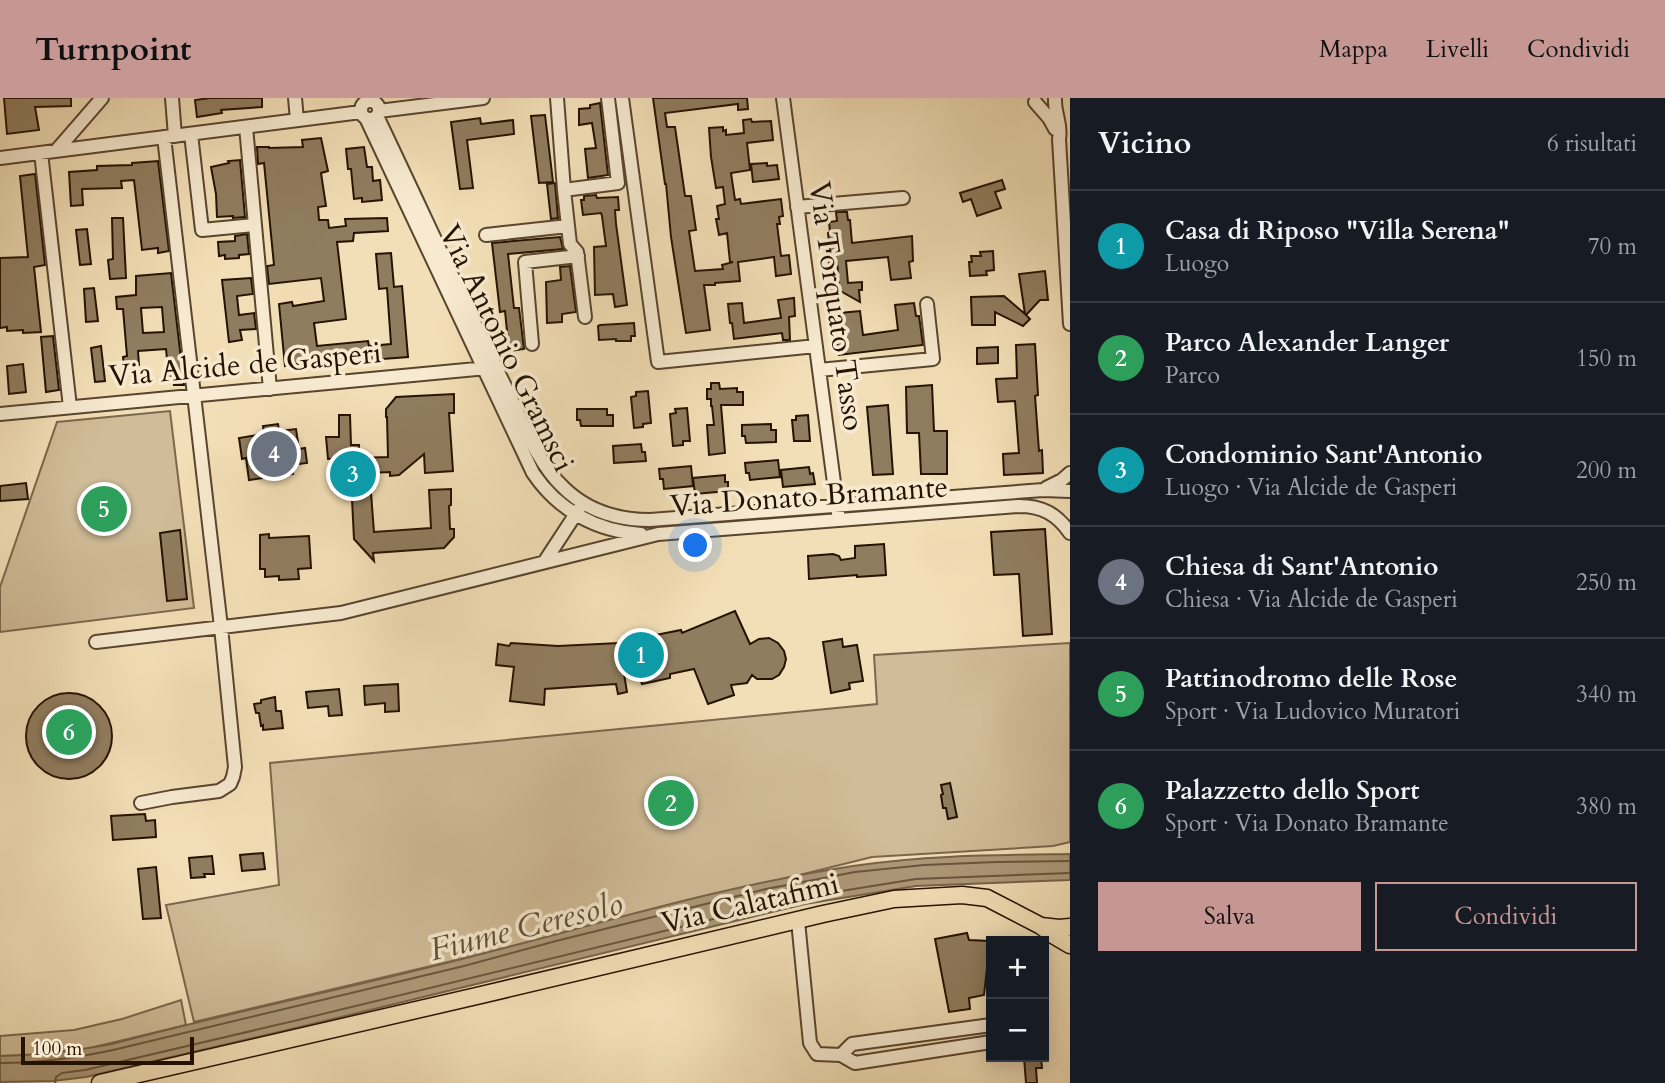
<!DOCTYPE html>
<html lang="it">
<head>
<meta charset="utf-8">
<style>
  body { margin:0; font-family:Cardo,serif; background:#20242c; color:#f1f3f6 }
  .controls { position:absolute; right:21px; bottom:21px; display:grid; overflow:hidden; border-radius:0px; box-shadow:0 4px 18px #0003 }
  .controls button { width:63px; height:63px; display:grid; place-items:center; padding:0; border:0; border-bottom:2px solid #363941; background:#171b24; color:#f1f3f6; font:35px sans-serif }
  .scale { position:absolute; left:21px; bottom:18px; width:173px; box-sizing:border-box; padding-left:7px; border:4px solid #251200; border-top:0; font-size:19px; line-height:24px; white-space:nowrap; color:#251200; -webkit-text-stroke:5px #f7ead0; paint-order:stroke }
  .you { position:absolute; left:696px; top:448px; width:24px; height:24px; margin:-18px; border:5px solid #fff; border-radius:50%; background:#1a73e8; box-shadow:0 0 0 10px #1a73e833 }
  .badge { display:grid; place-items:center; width:46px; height:46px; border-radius:50%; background:#c59692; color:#fff; font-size:23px; font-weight:700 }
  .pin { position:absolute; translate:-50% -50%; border:4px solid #fff; box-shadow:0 2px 7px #0006 }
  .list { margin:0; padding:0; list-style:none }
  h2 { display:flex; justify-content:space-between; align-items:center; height:91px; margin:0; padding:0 28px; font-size:30px }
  h2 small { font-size:23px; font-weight:400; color:#9ea1a6 }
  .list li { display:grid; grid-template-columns:46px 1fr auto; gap:21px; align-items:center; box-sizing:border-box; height:112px; padding:0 28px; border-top:2px solid #363941 }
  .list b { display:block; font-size:26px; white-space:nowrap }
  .list p { margin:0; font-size:23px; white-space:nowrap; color:#9ea1a6 }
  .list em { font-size:23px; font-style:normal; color:#9ea1a6 }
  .actions { display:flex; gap:14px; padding:21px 28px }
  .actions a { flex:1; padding:16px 0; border:2px solid #c59692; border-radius:0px; text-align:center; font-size:24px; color:#c59692 }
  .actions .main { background:#c59692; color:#111 }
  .map { position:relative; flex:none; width:1070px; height:985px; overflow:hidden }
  header { display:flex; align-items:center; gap:42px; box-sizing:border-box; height:98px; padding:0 35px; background:#c59692; color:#111 }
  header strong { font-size:33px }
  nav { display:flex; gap:38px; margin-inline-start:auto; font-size:24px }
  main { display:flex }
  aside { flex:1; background:#171b24 }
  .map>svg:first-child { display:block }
</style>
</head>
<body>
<header>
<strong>Turnpoint</strong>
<nav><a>Mappa</a><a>Livelli</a><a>Condividi</a></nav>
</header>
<main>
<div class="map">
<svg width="1070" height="985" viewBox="0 0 1070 985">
  <rect width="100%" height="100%" fill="#f3dfb7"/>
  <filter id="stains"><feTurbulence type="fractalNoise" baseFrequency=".00286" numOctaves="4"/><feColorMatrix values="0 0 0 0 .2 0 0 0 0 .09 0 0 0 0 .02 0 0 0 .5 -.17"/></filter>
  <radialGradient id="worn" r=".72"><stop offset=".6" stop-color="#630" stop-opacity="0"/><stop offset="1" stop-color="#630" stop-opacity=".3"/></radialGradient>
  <!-- green -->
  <path fill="#d0bc98" stroke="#7a674c" stroke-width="2" d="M170,313L194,510L0,534V489L57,324Z
    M1070,545V744L1053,748L872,759L465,860L194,924L166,807L279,787L270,665L877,606L874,557Z
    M181,902L186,927L82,952L34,957L0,958V938L74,932L122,921Z"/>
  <!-- water -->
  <path fill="#ad9979" stroke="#776349" stroke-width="2" d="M1070,756V782L916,788L805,806L300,929L86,979L53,983L0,984V958C38,957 75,953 112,946C228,915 345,891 462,861C592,828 721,788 853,768C925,757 998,757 1070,756Z"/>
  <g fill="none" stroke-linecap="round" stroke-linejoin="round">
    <!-- shore -->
    <path stroke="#69563c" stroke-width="2" d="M0,965C38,965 76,960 113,952L464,868L556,843L766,791L855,774L924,767L996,764L1070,763
      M55,985L56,979L62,975L85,972L298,922L804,799L916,781L1070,775"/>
  </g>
  <!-- building -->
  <path fill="#907d5f" stroke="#251200" stroke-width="2" fill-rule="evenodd" d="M4,0H71V8L35,9L39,32L7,36Z
    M210,0H262V9L221,12L222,15L197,19L195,2Z
    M653,0H747L748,11L738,12V6L665,15L667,29H675L685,98H691L696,132L689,133L695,173L723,171L722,167L733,164H730L727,135L719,137L716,121H719L717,108L725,106L723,89L716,90L711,59L709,30L723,29V33L726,32V37L744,35L743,22L751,21L752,24L771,23L773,42L747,45L750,72L731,75L735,102L740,101L741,106L781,101L783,118L779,119L780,126H777L781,158L789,157L791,176L776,178L774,159L738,164L740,183L715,185V187H704L710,232L686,235L671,139L666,86H665Z
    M600,5L608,77L588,80L585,51L596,50L592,25L579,27V11L590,10V7Z
    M545,17L553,84L539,85L531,18Z
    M480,20L481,26L513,22L514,36L467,42L473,90L460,91L451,24Z
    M321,40L328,73L321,75L326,108L318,109L319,122H328L329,130L346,128L345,121L387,120L388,133L354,135L353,143L337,144L346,221L314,225L317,248L368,243L369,248L391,246L387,190L379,191L376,156L391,155L394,189L402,188L408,259L370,262V258L321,262V264L298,265V266L285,268L279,206L292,204L293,208L324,203L321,180L269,186L267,168L274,167L264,65L258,66L257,49H269V50L303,49L302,42Z
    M364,49L367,69H372L373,83L380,82L382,102L362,104V100L354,101L351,71H348L346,51Z
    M240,62L245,119L233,120V118L217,119L216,96L211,69L229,65L228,63Z
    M158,63L169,153L158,155V150L142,152L134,82L121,83L122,90L82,91L83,107L71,108L69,74L97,72V68L132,67V65Z
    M767,65V68L777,67L779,81L753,84L751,66Z
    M35,76L45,167L34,169L41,234L23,235V232L7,233V229L0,230V160L28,159L20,78Z
    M1002,82L1005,91L995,94L1001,110L977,118L971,101L963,104L960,95Z
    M555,85L558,120L551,121L547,86Z
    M596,97L597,100L618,99L619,112H615L616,126L627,207L615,209L613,196L595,197L594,149L606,148L602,118L601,115L583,117L581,102H584V98Z
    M836,114H847L848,122H850L852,145L912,138L913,163L909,164L911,180L891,182L888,159L846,163L848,185L862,184V192H859L860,204L842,194L825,195L824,186L839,185L837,164L829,165L827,153H830L828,135L830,134L829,124L837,123Z
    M112,120H123L126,180L110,181L108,162L113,161Z
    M87,131L91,166L80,167L76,132Z
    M247,136L249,156L239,157V160L225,161V157L219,158L218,144L235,143V138Z
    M560,139L563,151L508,156L514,210H519L524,251L509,253L505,213L500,214L492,145Z
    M993,153L994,172L986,173L987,177L970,178L969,164H972L971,158H981L980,154Z
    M570,168L576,214L562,216V224L547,225L546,184L561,182L560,169Z
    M1045,173L1048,202H1040L1026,217L1030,221L1023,228L995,214V227H972L971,199L1004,198L1025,216L1019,176Z
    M171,175L184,287H174L173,281H169L166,251L138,253L139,267L124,269L123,259L127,258L123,211H117L116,199L136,197V178ZM162,209L164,234L143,235L141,210Z
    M251,180L253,196L237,198L239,217L254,215L256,231L240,232L242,242L229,244L222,182Z
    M94,190L98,223L86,224L84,191Z
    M794,200L795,218L789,219L790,242H783L782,235L734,241L732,225H730L728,206L742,205L744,225L781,220L778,202Z
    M914,205L916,218H919L923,247L839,257L837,244H841L839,226H842L840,215L860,213L863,237L898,232L895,207Z
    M634,225L635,238H631V243H616V241L599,242L598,228L600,227Z
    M53,238L59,292L46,294L41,239Z
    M1035,246L1038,297L1035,298L1039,353L1042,352L1043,375L1004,377L1003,356L1019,355L1015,303L998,304L996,281L1017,280L1016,247Z
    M101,248L105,283L95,284L91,250Z
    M998,249V265L977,266V250Z
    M23,266L26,294L9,296L7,268Z
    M711,285H719L720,291L737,290V294H743V307H721L725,355L709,357L707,327H714L712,308H711V301H707V291H711Z
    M932,287L934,333H947V376H921L919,335H907L906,289Z
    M648,293L651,325L643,326V329L634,330L631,299L636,298V294Z
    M454,296V315H449L453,373L425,375L424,356L399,377L390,378V374L370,375V379H367L368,395H371L374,434L431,430L429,392L451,391V407L449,408L450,431H454V439L444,450L373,455L374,463L354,441L351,381H341L340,360L328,361L326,339H339V317H350L351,347H359V360L388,359L387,319H386V311L396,299Z
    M888,307L893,376L873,377L867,309Z
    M687,310L690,343H683V347L673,348L670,316L676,315L675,311Z
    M577,311H607V317H613V328H581L580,322H577Z
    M808,317L810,343H794L792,322H796V318Z
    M278,326L279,333L296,331L299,351L305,350L307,365L291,367L293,376L249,382L246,360L242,361L239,340L264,336L263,328Z
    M771,326V332H776V344L746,345L745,338H742V327Z
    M641,346L642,354H645L646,363L614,365L613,348Z
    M778,362L780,379L750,382L749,375H746L745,365Z
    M691,368L693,388L664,391L663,381H660L659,371Z
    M809,369L810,376L813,375L815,386L783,389L781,372Z
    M725,377V384H728V393L695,396L693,380Z
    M26,385L28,401L0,403V388Z
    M1045,431L1052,536L1023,538L1019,476L994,477L991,434Z
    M180,432L187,501L167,503L160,435Z
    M269,436V440L309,438L311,470L298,471L299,481L279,482V478L265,479V471H260V437Z
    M884,446L886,477L857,479V477L809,481L808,458L833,456L839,458L841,462L855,460V448Z
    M735,513L750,546L759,541L769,540L778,545L784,553L786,561L784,569L779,577L772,581H757L752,577L747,585L731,587L734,597L708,606L694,571L670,576V580L642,586L626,543L681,532L682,535Z
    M842,541L843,549L857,547L863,583L849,585L850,591L831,595L823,544Z
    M511,545L558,548L619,545L627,594L618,596L616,586L545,591L544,607L510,603L514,569L496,567L498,546L509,548Z
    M398,586L399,613L385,614V605L365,607L364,588Z
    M339,591L342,617L329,618L328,608L308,610L306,594Z
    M26 638a43 43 0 1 1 86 0a43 43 0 1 1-86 0Z
    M275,599L276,613H281L283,630L263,632V627L261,628L259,615H256L254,606L261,605V602Z
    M950,685L957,719L948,721L946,710H943L941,697L943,696L941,687Z
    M145,716L146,723L155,722L156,739L113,742L111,718Z
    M263,755L265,771L242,773L240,757Z
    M212,758L214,776H204L205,779L191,780L189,760Z
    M156,769L161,820L143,821L138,771Z
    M967,835L969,842L990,843L984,897L969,900L970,911L949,914L935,841Z
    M1024,959H1041L1042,970H1036L1037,985H1026Z"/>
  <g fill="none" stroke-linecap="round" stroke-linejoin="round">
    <defs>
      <path id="minor" d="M172,0L175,38
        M295,0L297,22
        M557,0L564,92
        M622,0L658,264L816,248
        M783,0L838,415
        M1055,0C1054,15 1062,26 1059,41L1070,226
        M361 12a9 9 0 1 1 18 0a9 9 0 1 1-18 0Z
        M1035,4L1049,20L1055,31
        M379,13L483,0
        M377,18C420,108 461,199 505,288C521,320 537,365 563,389C587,413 617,422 650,422L1043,392L1070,393
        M366,20L533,375C558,412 596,433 641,436
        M246,29L270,291
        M191,36L202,132L254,127
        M56,53L102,0
        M41,55L70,309
        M0,60L361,14
        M797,109L903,100
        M486,137L568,128
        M585,219L577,154L570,146L564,92L618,85L608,0
        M532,246L525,164L578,158
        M819,272L933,261L927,206
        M0,316L487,270
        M1046,390L1062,382L1070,375
        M545,463L579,411
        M96,544L341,515L658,436L1019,408C1042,408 1057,416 1070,435
        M141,705L172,699L219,693L230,686L233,679L235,669L221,529L164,39
        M798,823L810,945L817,956L841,957L855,965L991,944
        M841,957L852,946L991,927"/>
      <path id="major" d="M1041,828L1059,830L1070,829
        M100,985L481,897L823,816L894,801L962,797L987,800L1041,828L1053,837L1070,847"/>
    </defs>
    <!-- minor casing -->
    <use href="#minor" stroke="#58452e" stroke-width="16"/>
    <!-- major casing -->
    <use href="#major" stroke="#251200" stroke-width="19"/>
    <!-- minor -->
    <use href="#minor" stroke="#f7ead0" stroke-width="12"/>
    <!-- major -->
    <use href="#major" stroke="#f3dfb7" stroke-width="16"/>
  </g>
  <g text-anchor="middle" stroke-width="7" stroke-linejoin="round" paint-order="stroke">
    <!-- street labels -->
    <g font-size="30" fill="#251200" stroke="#f7ead0">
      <text transform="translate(837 208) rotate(82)" y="10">Via Torquato Tasso</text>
      <text transform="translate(507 250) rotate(64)" y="10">Via Antonio Gramsci</text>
      <text transform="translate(245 266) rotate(-5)" y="10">Via Alcide de Gasperi</text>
      <text transform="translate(809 398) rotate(-4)" y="10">Via Donato Bramante</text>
      <text transform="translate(750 805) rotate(-13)" y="10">Via Calatafimi</text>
    </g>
    <!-- water labels -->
    <g font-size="32" font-style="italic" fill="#624f36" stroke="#f7ead0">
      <text transform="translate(526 828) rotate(-14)" y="11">Fiume Ceresolo</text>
    </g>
  </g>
  <rect width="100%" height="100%" filter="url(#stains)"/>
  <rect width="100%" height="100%" fill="url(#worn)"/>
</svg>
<div class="controls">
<button>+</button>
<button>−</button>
</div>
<div class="scale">100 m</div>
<div class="you"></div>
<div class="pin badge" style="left:641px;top:557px;background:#0f9aa8">1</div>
<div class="pin badge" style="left:671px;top:705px;background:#2e9e5b">2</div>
<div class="pin badge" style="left:353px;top:376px;background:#0f9aa8">3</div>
<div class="pin badge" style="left:274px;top:356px;background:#6b7280">4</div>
<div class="pin badge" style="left:104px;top:411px;background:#2e9e5b">5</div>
<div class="pin badge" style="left:69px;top:634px;background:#2e9e5b">6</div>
</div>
<aside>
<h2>Vicino<small>6 risultati</small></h2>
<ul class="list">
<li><span class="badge" style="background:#0f9aa8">1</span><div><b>Casa di Riposo &quot;Villa Serena&quot;</b><p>Luogo</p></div><em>70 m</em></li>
<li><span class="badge" style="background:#2e9e5b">2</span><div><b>Parco Alexander Langer</b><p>Parco</p></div><em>150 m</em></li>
<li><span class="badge" style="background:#0f9aa8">3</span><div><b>Condominio Sant'Antonio</b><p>Luogo · Via Alcide de Gasperi</p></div><em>200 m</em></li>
<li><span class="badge" style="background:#6b7280">4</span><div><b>Chiesa di Sant'Antonio</b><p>Chiesa · Via Alcide de Gasperi</p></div><em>250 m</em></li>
<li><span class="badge" style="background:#2e9e5b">5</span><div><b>Pattinodromo delle Rose</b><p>Sport · Via Ludovico Muratori</p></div><em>340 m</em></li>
<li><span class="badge" style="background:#2e9e5b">6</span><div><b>Palazzetto dello Sport</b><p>Sport · Via Donato Bramante</p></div><em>380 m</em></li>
</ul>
<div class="actions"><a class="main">Salva</a><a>Condividi</a></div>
</aside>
</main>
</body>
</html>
